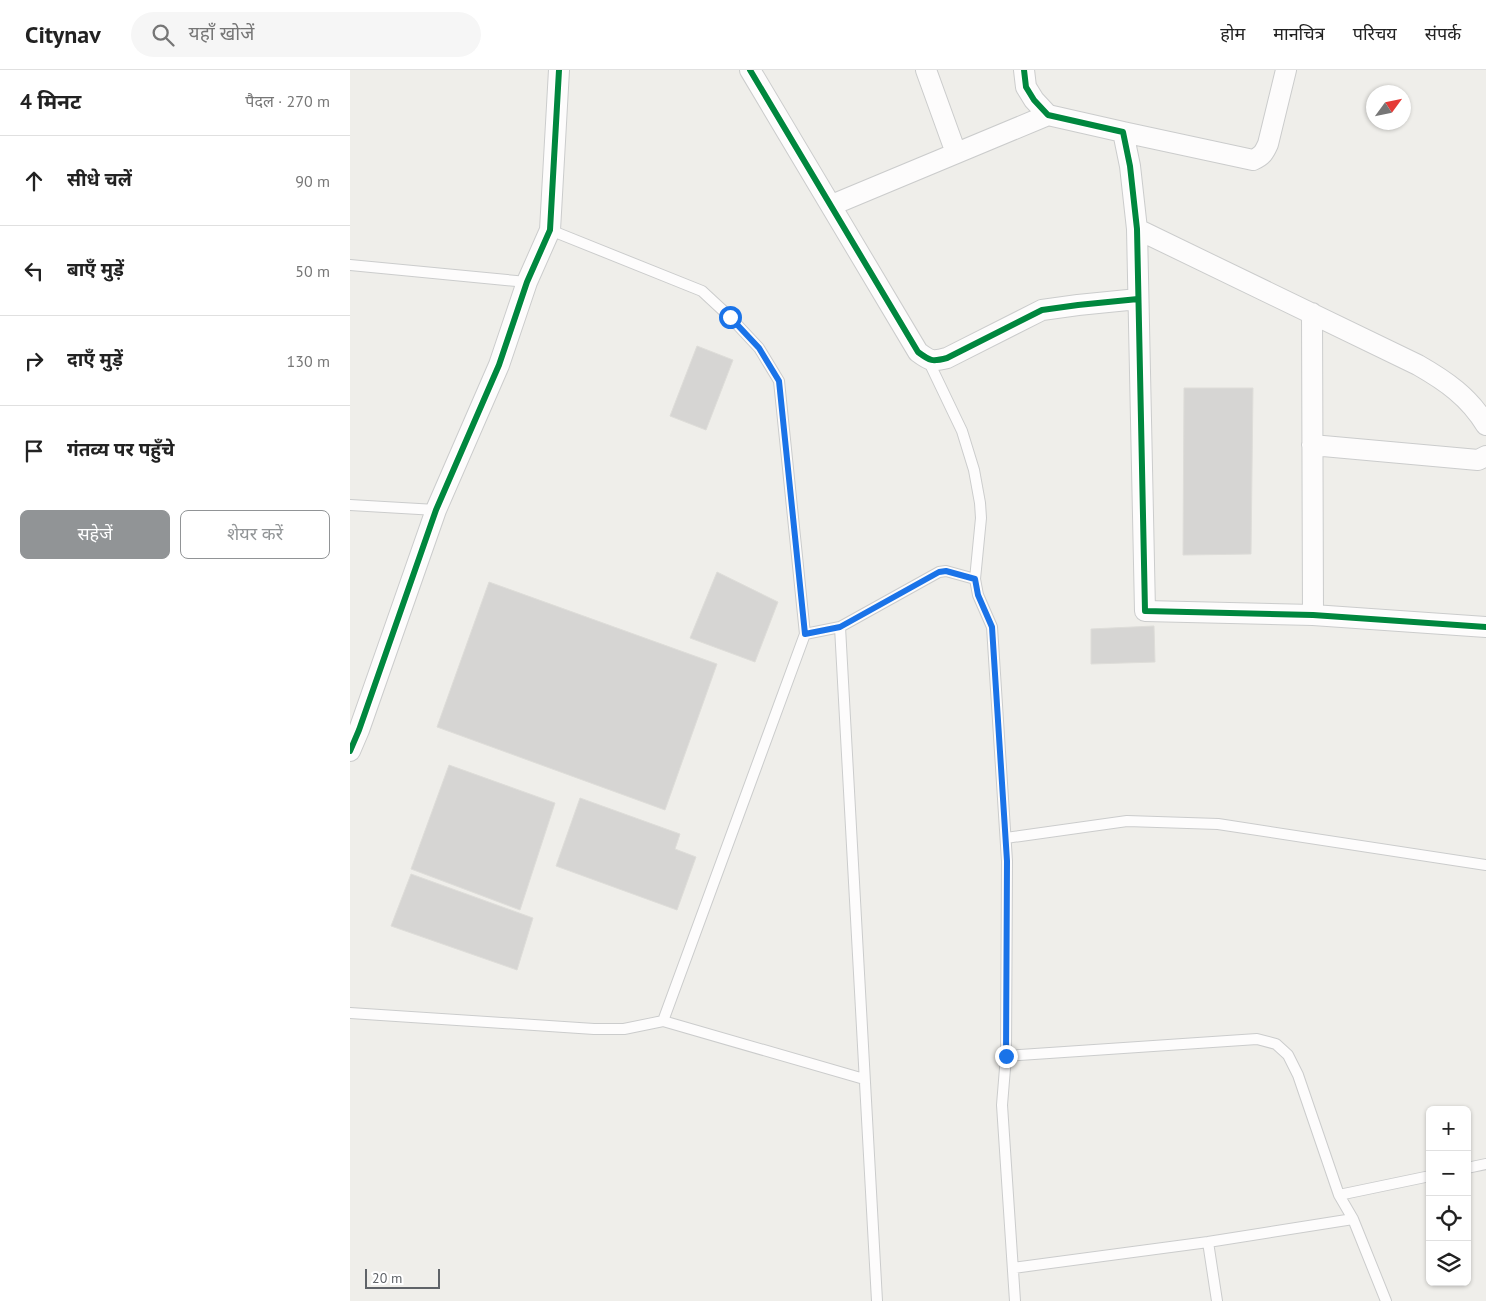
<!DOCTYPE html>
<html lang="hi">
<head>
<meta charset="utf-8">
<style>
  body { margin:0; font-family:"PT Sans","Noto Sans Devanagari",sans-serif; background:#f6f6f6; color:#222 }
  .controls { position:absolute; right:15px; bottom:15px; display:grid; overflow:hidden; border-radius:8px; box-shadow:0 1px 4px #0004 }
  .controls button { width:45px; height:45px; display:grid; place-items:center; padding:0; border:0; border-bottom:1px solid #e0e0e0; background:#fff; color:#222; font:25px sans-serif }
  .compass { position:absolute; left:1016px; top:15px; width:45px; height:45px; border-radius:50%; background:#fff; box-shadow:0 1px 4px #0004; rotate:57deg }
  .scale { position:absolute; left:15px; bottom:12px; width:75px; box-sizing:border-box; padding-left:5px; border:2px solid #5f6368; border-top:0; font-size:14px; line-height:18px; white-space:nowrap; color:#5f6368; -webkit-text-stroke:4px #fff; paint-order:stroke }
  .stop { position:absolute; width:15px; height:15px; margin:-11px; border:4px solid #1a73e8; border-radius:50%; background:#fff }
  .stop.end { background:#1a73e8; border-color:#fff; box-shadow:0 1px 5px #0008 }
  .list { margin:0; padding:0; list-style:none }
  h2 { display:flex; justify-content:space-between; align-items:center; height:65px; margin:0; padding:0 20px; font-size:21px }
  h2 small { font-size:16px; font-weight:400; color:#767676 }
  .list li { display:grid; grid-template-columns:32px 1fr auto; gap:15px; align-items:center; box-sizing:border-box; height:90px; padding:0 20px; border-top:1px solid #e0e0e0 }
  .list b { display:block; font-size:19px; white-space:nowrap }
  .list em { font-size:16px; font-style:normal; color:#767676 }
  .actions { display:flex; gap:10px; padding:15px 20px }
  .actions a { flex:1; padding:11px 0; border:1px solid #919496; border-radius:8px; text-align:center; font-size:18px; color:#919496 }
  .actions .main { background:#919496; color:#fff }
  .icon { flex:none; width:28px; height:28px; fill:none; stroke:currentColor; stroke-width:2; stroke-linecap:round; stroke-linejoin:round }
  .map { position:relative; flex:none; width:1136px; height:1231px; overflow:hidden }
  header { display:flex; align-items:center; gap:30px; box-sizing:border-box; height:70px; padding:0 25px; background:#fff; border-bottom:1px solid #e0e0e0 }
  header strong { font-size:24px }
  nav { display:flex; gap:28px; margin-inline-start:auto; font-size:18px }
  .search { width:350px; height:45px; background:#f6f6f6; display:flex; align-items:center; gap:12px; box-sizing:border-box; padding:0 18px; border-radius:28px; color:#767676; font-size:19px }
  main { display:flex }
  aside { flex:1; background:#fff }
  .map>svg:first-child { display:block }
</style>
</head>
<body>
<header>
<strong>Citynav</strong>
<div class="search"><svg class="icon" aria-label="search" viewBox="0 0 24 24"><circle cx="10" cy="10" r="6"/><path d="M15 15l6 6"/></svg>यहाँ खोजें</div>
<nav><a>होम</a><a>मानचित्र</a><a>परिचय</a><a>संपर्क</a></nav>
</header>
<main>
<aside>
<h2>4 मिनट<small>पैदल · 270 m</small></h2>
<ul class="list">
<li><svg class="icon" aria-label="ahead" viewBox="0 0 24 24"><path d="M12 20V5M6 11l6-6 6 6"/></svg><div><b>सीधे चलें</b></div><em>90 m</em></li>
<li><svg class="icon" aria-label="left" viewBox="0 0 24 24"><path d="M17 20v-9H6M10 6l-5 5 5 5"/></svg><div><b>बाएँ मुड़ें</b></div><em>50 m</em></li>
<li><svg class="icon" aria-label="right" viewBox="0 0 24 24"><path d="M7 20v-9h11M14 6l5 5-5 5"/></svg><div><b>दाएँ मुड़ें</b></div><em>130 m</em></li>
<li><svg class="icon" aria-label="arrive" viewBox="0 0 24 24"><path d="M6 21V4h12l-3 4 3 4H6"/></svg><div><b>गंतव्य पर पहुँचे</b></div></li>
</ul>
<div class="actions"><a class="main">सहेजें</a><a>शेयर करें</a></div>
</aside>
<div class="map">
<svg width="1136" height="1231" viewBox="0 0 1136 1231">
  <rect width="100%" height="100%" fill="#efeeea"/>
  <!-- building -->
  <path fill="#d6d5d3" stroke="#deddd9" d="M347,276L383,290L356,360L320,346Z
    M834,318H903L901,484L833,485Z
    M367,502L428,532L405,592L340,568Z
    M139,512L367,594L315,740L87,657Z
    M804,556L805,592L741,594V559Z
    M99,695L205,733L170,840L61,799Z
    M230,728L330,764L325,779L346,787L327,840L206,796Z
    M61,804L183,848L167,900L41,856Z"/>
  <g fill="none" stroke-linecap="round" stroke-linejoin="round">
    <defs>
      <path id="service" d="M200,160L352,221L380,247L409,278L429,311L455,564L490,557L589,502L596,501L625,509L628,525L642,557L657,791L656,986L652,1035L665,1231
        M0,195L177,212
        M578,290L612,361L624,400L630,433L631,448L625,509
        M0,435L86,440
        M490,557L527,1231
        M656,768L777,751L868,754L1136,795
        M0,943L244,959H274L313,951L514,1009
        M313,951L455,564
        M656,986L907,969L926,974L938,985L948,1005L989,1125L1003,1149L1036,1231
        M1117,1098L1136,1094
        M989,1125L1080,1106
        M858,1172L867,1231
        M663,1198L858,1172L1003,1149"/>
      <path id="minor" d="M400,0L568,282C580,291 582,292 597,288L692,240L728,235L788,229
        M576,0L606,83
        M674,0L676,17L684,30L698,45L773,62L780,96L787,159L795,541L963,545L1136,557
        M773,62L903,90C912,86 914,83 918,74L936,0
        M482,135L698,45
        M787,159L1068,295C1096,311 1119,327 1136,355
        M962,243L963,545
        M962,375L1128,390L1136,386
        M0,681L9,660L86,440L149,295L177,212L200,160L209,0"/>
    </defs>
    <!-- service casing -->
    <use href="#service" stroke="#cbcccc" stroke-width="12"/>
    <!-- minor casing -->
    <use href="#minor" stroke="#cbcccc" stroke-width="22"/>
    <!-- service -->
    <use href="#service" stroke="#fdfcfc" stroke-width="10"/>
    <!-- minor -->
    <use href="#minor" stroke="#fdfcfc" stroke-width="20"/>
    <defs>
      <path id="cycleway" d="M400,0L568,282C580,291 582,292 597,288L692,240L728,235L788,229
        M674,0L676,17L684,30L698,45L773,62L780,96L787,159L795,541L963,545L1136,557
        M0,681L9,660L86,440L149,295L177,212L200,160L209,0"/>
    </defs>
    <!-- cycleway casing -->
    <use href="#cycleway" stroke="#fff" stroke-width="9"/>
    <!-- cycleway -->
    <use href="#cycleway" stroke="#00873e" stroke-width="6"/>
  </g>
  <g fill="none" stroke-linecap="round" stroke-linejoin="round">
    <!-- route -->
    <path stroke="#1a73e8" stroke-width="6" d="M380,247L409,278L429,311L455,564L490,557L589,502L596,501L625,509L628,525L642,557L657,791L656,986"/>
  </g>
</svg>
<div class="controls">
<button>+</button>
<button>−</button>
<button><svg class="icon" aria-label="locate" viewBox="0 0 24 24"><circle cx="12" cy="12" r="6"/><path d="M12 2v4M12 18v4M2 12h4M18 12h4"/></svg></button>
<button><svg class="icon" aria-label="layers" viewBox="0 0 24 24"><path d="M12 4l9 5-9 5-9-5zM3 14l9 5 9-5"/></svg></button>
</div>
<svg class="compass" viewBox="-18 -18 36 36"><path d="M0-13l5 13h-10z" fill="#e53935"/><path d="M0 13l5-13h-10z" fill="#767676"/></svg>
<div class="scale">20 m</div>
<div class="stop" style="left:380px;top:247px"></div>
<div class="stop end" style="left:656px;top:986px"></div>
</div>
</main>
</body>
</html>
